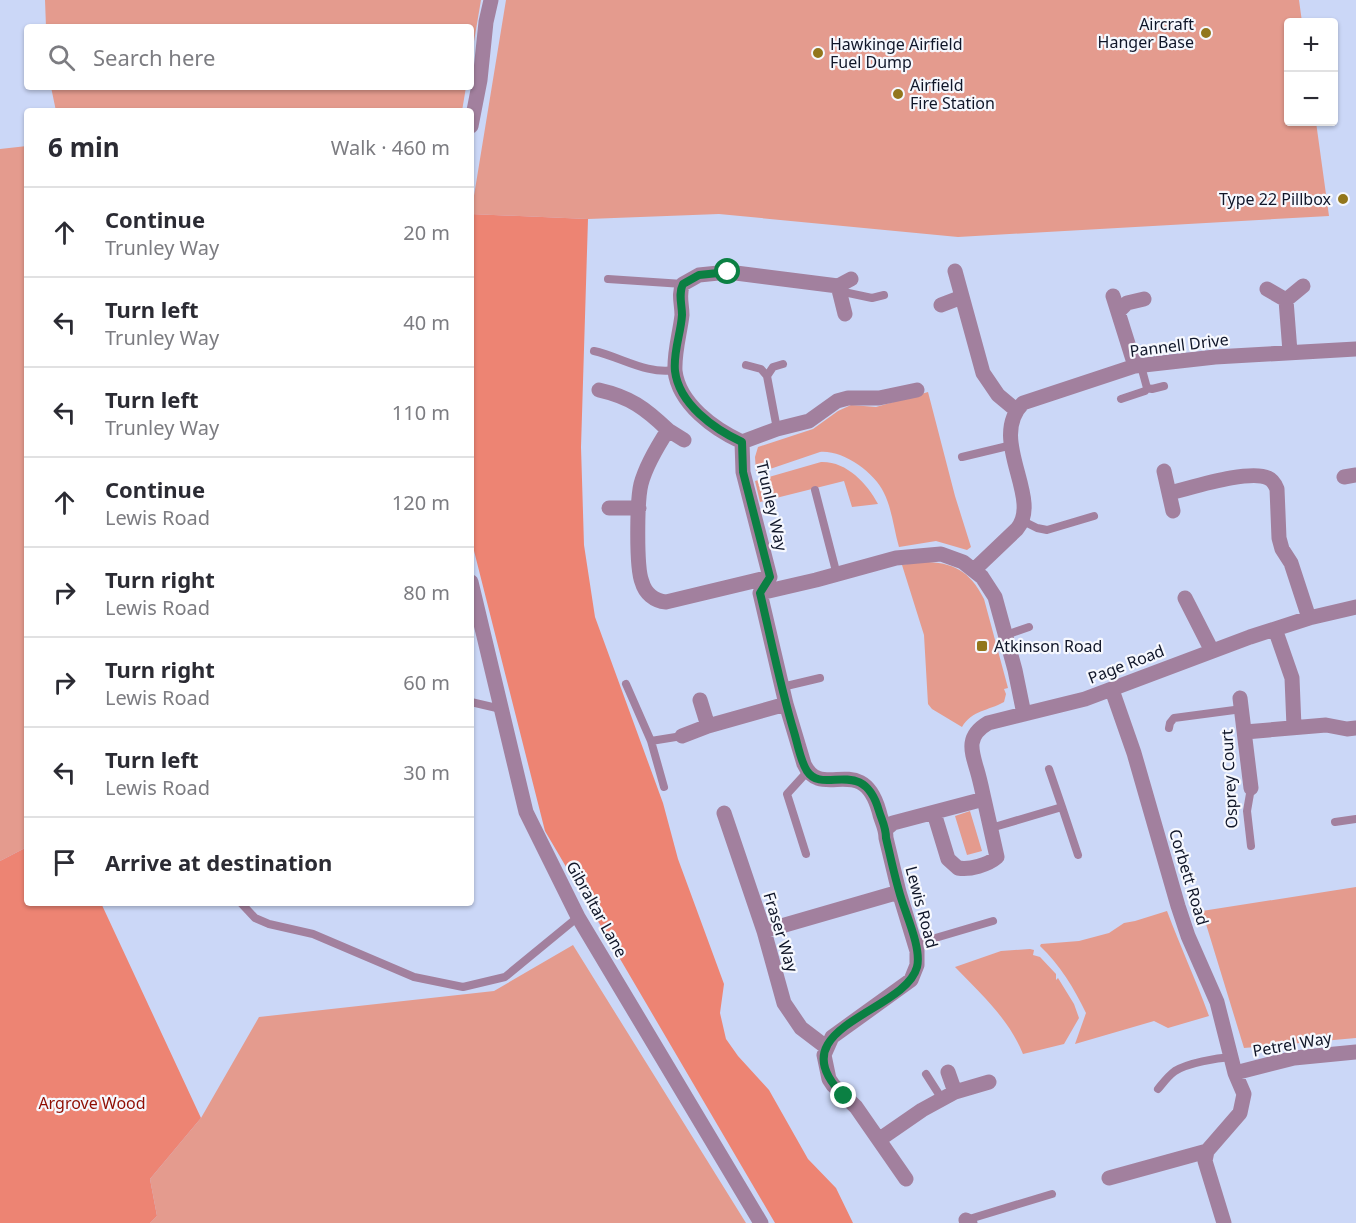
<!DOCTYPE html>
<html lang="en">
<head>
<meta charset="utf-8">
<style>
  body { margin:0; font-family:"Noto Sans",sans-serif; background:#f2f2f3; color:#2b2b33 }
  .controls { position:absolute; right:18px; top:18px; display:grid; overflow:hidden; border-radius:6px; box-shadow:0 2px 4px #0004 }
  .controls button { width:54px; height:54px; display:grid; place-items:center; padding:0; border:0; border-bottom:2px solid #e1e1e2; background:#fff; color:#2b2b33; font:30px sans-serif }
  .stop { position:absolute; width:18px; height:18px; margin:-14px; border:4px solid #0b8043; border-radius:50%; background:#fff }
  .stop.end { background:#0b8043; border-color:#fff; box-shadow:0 2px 6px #0008 }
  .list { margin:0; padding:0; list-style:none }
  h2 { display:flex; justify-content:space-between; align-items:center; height:78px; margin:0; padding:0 24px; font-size:26px }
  h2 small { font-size:20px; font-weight:400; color:#7c7c81 }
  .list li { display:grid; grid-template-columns:39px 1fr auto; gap:18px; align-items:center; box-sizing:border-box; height:90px; padding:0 24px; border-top:2px solid #e1e1e2 }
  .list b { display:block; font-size:22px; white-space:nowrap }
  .list p { margin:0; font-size:20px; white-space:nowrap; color:#7c7c81 }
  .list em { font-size:20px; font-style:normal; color:#7c7c81 }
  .icon { flex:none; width:33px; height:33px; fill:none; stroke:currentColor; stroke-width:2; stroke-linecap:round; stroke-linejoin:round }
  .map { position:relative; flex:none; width:1356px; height:1223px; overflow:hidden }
  .search { position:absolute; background:#fff; box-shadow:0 2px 4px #0004; left:24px; top:24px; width:450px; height:66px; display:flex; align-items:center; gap:15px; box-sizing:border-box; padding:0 21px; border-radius:6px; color:#7c7c81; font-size:22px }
  .panel { position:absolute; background:#fff; box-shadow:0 2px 4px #0004; left:24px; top:108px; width:450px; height:798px; border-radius:6px }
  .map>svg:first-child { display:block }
</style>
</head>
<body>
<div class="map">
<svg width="1356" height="1223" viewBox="0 0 1356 1223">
  <rect width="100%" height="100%" fill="#cbd7f7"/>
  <!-- green -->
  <path fill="#e49b8e" d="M45,0H481L471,59V27H46Z
    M506,0H1299L1302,22H1288V122H1316L1329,216L958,237L719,214L588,219L471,214Z
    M51,87H466L462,111H56Z
    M27,146V847L0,861V149Z
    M928,392L955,496L971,547L967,550L936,541L899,547C894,530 892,509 884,493C874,472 843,450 820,452L770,469L756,472L755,457L758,447L813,429L838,411L851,405L876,407Z
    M821,462C846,461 867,483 878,504L852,507L844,481L760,502L755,481Z
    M918,562C951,561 969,569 984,599L1008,688L1004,689L1006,694L1004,702C988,711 972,710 962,727L932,709L928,704L924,635L902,565Z
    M970,811L982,851L967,855L955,816Z
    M1356,887V1038L1244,1048L1202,911Z
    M1167,911C1180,946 1196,980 1209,1016L1168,1028L1154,1021L1075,1044L1086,1013C1074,988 1060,965 1040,946L1041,944L1079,941L1109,933L1124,923L1135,921Z
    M573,945L746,1223H150L157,1216L150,1179L201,1118L259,1017L494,991Z
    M1030,949L1034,950L1033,955L1040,957L1056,974V980L1058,978L1074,1004L1079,1018L1064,1044L1023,1054C1009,1019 981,994 955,967L1001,951Z"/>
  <!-- forest -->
  <path fill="#ed8473" d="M471,214L588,219L581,447L584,545L595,617L663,803L678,859L724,984L720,1013L726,1039L738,1056L769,1090L808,1159L836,1188L853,1223H775L545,831L471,539Z
    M27,847V903H101L201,1118L150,1179L157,1216L150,1223H0V861Z"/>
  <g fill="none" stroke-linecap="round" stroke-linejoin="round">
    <!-- lane -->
    <path stroke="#a2809e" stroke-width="8" d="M608,279L683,284
      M839,291L872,298L884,295
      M594,351C621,357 647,375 675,370
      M746,365L761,369L767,376
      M1141,366L1147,388L1152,389L1164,386
      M1121,399L1145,391L1147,388
      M777,429L767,376L773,367L783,364
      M962,457L1012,445
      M815,490L837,575
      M1023,521L1037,528L1047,530L1094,516
      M1006,635L1029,627
      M626,684L651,741L664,787
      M782,687L820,678
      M471,702L501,709
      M1169,728L1170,723L1174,718L1242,709
      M651,741L682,736
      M1251,788L1247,811L1251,846
      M1062,807L1078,855
      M1335,822L1356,819
      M991,828L1062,807L1049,769
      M806,854L787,794L808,771
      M241,903L255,918L269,924L313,934L414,977L463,987L505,977L578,917
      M915,944L993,921
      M926,1074L942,1099
      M1158,1089C1163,1083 1168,1076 1175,1071C1188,1063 1216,1058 1232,1057
      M966,1220L1052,1194"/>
    <!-- street -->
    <path stroke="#a2809e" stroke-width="15" d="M471,126L480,80L486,22L491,0
      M955,271L983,373L998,395L1016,410
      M851,279L838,286L728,272L699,275L683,284C678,294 682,304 682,315C680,333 674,352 675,371C679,404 714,429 742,442L777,429L809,421L837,401L848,398H879L917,390
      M838,286L845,314
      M1267,289L1286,300L1303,286
      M1113,296L1135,366
      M1286,300L1290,352
      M941,305L962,297
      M1119,311L1127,303L1144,299
      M599,390C630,397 645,408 668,430C657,447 646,465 641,484C637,500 636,568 642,582C645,593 654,601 666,602L770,577L760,593L816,580L896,558L941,554L963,562L982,577L995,597L1015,670L1024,714
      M668,430L684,440
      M742,442L743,472L770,577
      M1164,471L1173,511
      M1344,477L1356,475
      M1169,493C1191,488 1249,469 1268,478C1273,480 1275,484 1277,489L1279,538L1282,549L1291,563L1309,618
      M609,508H639
      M974,570L1017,529C1043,498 987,439 1023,403L1135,366L1215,357L1356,349
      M471,582L526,812L578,917L761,1223
      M760,593L786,704L804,764C821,802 862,751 879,811C881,821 886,827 886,838L899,892L917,951V965L911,980L832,1037L824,1055L829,1079L833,1085L856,1107L906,1179
      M1185,598L1212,651
      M1275,629L1292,678L1294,727
      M1112,690L1134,753L1178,906L1188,936L1217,1002L1235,1073L1244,1094L1240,1113L1207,1151L1205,1161L1224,1223
      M1240,698L1251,788
      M700,700L708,726
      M1245,732L1326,725L1347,729L1356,728
      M682,736L708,726L786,704
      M724,813L764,931L784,1003L801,1028L826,1047
      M934,813L948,859L958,868C970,870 988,865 997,857L984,799
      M886,829L893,823L984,799C982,790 980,780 977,770C971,750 966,736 988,723L1085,699L1250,637L1309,618L1356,607
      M764,931L899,892
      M948,1072L955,1092
      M1235,1073L1294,1058L1356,1052
      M880,1139L922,1110L955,1092L989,1082
      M1109,1178L1207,1151
      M966,1220L970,1223"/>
  </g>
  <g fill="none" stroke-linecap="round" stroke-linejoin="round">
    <!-- route -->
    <path stroke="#0b8043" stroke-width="8" d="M728,272L699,275L683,284C678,294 682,304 682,315C681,333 673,352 675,371C679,404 714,429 742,442L743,472L770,577L760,593C771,639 780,686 794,732C798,745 800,760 807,771C823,796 863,755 879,811C882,821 886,827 886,838C890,855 894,874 899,891C904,911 922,947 917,967C905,1013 774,1027 844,1096"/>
  </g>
  <!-- markers -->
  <g fill="#92761c" stroke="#f6f8fe" stroke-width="2">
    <circle cx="1206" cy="33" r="6"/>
    <circle cx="818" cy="53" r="6"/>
    <circle cx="898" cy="94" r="6"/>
    <circle cx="1343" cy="199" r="6"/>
    <rect x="976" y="640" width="12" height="12" rx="3"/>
  </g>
  <g text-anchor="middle" stroke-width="4.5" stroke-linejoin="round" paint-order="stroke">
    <!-- poi labels -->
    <g font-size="16" fill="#101629" stroke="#f6f8fe" text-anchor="start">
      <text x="1194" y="30" text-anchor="end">Aircraft<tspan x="1194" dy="18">Hanger Base</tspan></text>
      <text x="830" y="50">Hawkinge Airfield<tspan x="830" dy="18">Fuel Dump</tspan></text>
      <text x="910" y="91">Airfield<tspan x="910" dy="18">Fire Station</tspan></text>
      <text x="1331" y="205" text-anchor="end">Type 22 Pillbox</text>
      <text x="994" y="652">Atkinson Road</text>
    </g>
    <!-- street labels -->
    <g font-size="16" fill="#101629" stroke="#f6f8fe">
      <text transform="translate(1179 345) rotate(-7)" y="6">Pannell Drive</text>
      <text transform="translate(772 506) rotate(77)" y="6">Trunley Way</text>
      <text transform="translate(1126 664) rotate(-21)" y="6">Page Road</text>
      <text transform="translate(1229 779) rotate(-93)" y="6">Osprey Court</text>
      <text transform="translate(1189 877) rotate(73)" y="6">Corbett Road</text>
      <text transform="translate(922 907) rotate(75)" y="6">Lewis Road</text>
      <text transform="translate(597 909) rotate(61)" y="6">Gibraltar Lane</text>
      <text transform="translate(781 932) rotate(73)" y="6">Fraser Way</text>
      <text transform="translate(1292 1044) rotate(-10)" y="6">Petrel Way</text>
    </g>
    <!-- park labels -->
    <g font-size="16" fill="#8f0e03" stroke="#f6f8fe">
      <text x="92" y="1109">Argrove Wood</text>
    </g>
  </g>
</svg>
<div class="controls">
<button>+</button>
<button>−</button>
</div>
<div class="stop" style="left:728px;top:272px"></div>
<div class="stop end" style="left:844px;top:1096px"></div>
<div class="search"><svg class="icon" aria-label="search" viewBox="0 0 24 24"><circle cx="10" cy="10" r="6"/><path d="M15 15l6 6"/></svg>Search here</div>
<section class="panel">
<h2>6 min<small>Walk · 460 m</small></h2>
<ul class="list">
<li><svg class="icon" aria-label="ahead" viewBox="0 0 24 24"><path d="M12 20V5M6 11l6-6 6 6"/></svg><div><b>Continue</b><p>Trunley Way</p></div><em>20 m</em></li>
<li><svg class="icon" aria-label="left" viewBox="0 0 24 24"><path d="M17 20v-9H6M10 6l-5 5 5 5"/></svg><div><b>Turn left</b><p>Trunley Way</p></div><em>40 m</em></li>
<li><svg class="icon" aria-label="left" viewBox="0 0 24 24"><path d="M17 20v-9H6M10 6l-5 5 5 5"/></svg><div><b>Turn left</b><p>Trunley Way</p></div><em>110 m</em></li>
<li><svg class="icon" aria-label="ahead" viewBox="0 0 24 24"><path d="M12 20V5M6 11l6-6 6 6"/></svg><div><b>Continue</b><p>Lewis Road</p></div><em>120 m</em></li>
<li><svg class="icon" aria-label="right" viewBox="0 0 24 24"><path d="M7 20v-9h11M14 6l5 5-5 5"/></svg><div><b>Turn right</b><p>Lewis Road</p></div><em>80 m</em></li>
<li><svg class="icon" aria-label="right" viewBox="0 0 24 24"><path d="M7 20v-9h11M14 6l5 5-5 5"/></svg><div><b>Turn right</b><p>Lewis Road</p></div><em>60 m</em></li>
<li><svg class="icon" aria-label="left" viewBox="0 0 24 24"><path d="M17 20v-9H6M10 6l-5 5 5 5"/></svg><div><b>Turn left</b><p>Lewis Road</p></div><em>30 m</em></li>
<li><svg class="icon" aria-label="arrive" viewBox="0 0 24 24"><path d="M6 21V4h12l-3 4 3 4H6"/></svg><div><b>Arrive at destination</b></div></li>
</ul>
</section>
</div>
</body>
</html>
